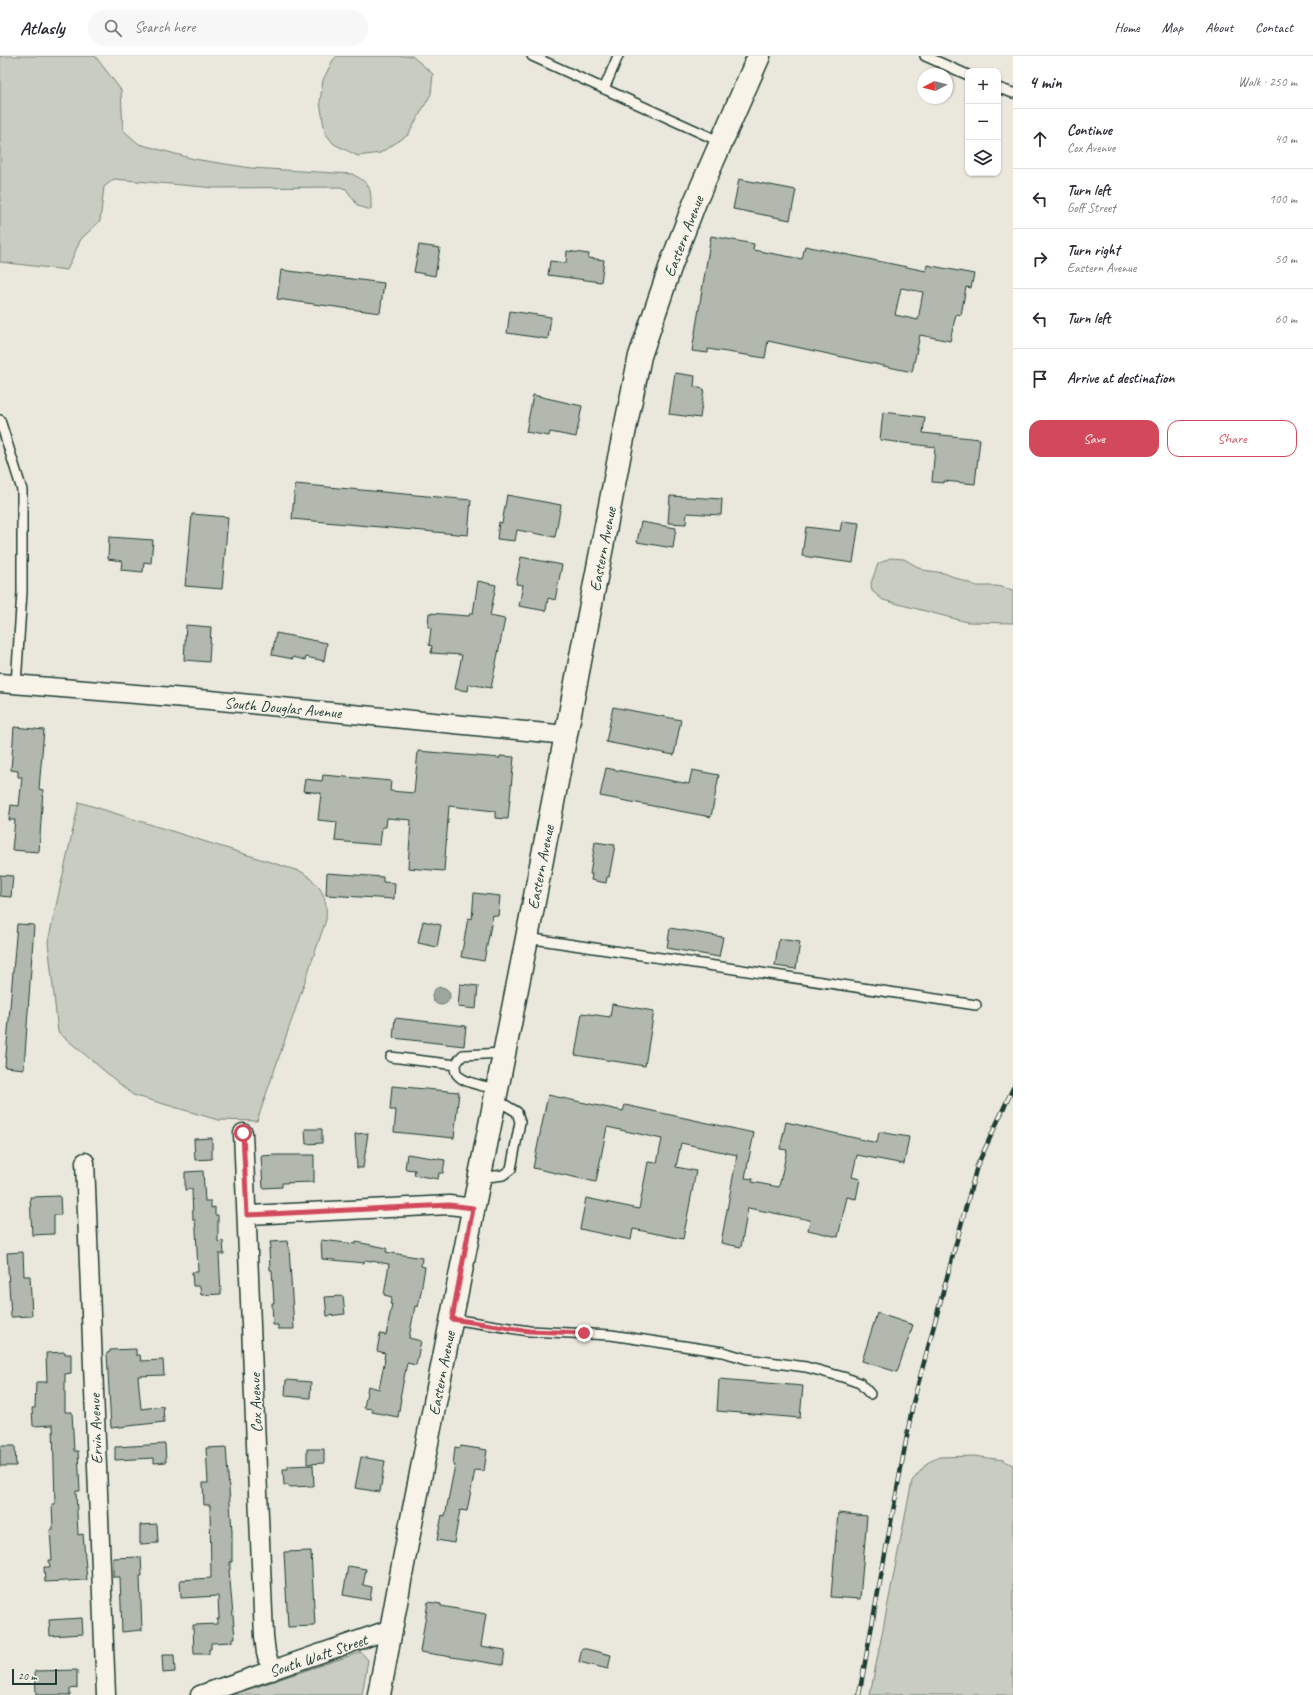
<!DOCTYPE html>
<html lang="en">
<head>
<meta charset="utf-8">
<style>
  body { margin:0; font-family:Caveat,sans-serif; background:#f7f7f7; color:#2b2b33 }
  .controls { position:absolute; right:12px; top:12px; display:grid; overflow:hidden; border-radius:8px; box-shadow:0 1px 3px #0004 }
  .controls button { width:36px; height:36px; display:grid; place-items:center; padding:0; border:0; border-bottom:1px solid #e1e1e2; background:#fff; color:#2b2b33; font:20px sans-serif }
  .compass { position:absolute; left:917px; top:12px; width:36px; height:36px; border-radius:50%; background:#fff; box-shadow:0 1px 3px #0004; rotate:263deg }
  .scale { position:absolute; left:12px; bottom:10px; width:45px; box-sizing:border-box; padding-left:4px; border:2px solid #1f3d34; border-top:0; font-size:11px; line-height:14px; white-space:nowrap; color:#1f3d34; -webkit-text-stroke:3px #f7f3e8; paint-order:stroke }
  .stop { position:absolute; width:12px; height:12px; margin:-9px; border:3px solid #d1495b; border-radius:50%; background:#fff }
  .stop.end { background:#d1495b; border-color:#fff; box-shadow:0 1px 4px #0008 }
  .list { margin:0; padding:0; list-style:none }
  h2 { display:flex; justify-content:space-between; align-items:center; height:52px; margin:0; padding:0 16px; font-size:17px }
  h2 small { font-size:13px; font-weight:400; color:#7c7c81 }
  .list li { display:grid; grid-template-columns:26px 1fr auto; gap:12px; align-items:center; box-sizing:border-box; height:60px; padding:0 16px; border-top:1px solid #e1e1e2 }
  .list b { display:block; font-size:15px; white-space:nowrap }
  .list p { margin:0; font-size:13px; white-space:nowrap; color:#7c7c81 }
  .list em { font-size:13px; font-style:normal; color:#7c7c81 }
  .actions { display:flex; gap:8px; padding:12px 16px }
  .actions a { flex:1; padding:9px 0; border:1px solid #d1495b; border-radius:12px; text-align:center; font-size:14px; color:#d1495b }
  .actions .main { background:#d1495b; color:#fff }
  .icon { flex:none; width:22px; height:22px; fill:none; stroke:currentColor; stroke-width:2; stroke-linecap:round; stroke-linejoin:round }
  .map { position:relative; flex:none; width:1013px; height:1639px; overflow:hidden }
  header { display:flex; align-items:center; gap:24px; box-sizing:border-box; height:56px; padding:0 20px; background:#fff; border-bottom:1px solid #e1e1e2 }
  header strong { font-size:19px }
  nav { display:flex; gap:22px; margin-inline-start:auto; font-size:14px }
  .search { width:280px; height:36px; background:#f7f7f7; display:flex; align-items:center; gap:10px; box-sizing:border-box; padding:0 14px; border-radius:22px; color:#7c7c81; font-size:15px }
  main { display:flex }
  aside { flex:1; background:#fff }
  .map>svg:first-child { display:block }
</style>
</head>
<body>
<header>
<strong>Atlasly</strong>
<div class="search"><svg class="icon" aria-label="search" viewBox="0 0 24 24"><circle cx="10" cy="10" r="6"/><path d="M15 15l6 6"/></svg>Search here</div>
<nav><a>Home</a><a>Map</a><a>About</a><a>Contact</a></nav>
</header>
<main>
<div class="map">
<svg width="1013" height="1639" viewBox="0 0 1013 1639">
  <rect width="100%" height="100%" fill="#eae8dd"/>
  <filter id="ink" filterUnits="userSpaceOnUse"><feTurbulence type="fractalNoise" baseFrequency=".025" numOctaves="2"/><feDisplacementMap in="SourceGraphic" scale="8" xChannelSelector="R" yChannelSelector="G"/><feConvolveMatrix kernelMatrix="1 2 1 2 8 2 1 2 1" color-interpolation-filters="sRGB"/></filter>
  <g filter="url(#ink)">
    <!-- green -->
    <path fill="#c8ccc1" stroke="#74847a" d="M0,0H95L121,34L123,74L139,88L194,103L251,112L352,118C372,128 371,133 371,154L358,150L346,133L340,131L215,132L114,123L104,131L100,165L81,183L67,214L0,206Z
      M337,0H412L433,18L431,38L408,79L380,97L358,100L334,88L325,77L320,46L323,24L333,4Z
      M890,502L904,503L923,514L944,517L977,530H997L1013,534V567L967,566L883,544L872,535L871,527L878,508Z
      M79,746L302,816C321,829 328,840 326,864L257,1065L218,1064L133,1039L58,976L48,886Z
      M974,1400L1003,1404L1013,1409V1639H870L912,1425L927,1407L939,1401Z
      M361,1596L368,1604L362,1639H232Z"/>
    <!-- water -->
    <path fill="#9ca69c" stroke="#6a7c72" d="M432 940a9 9 0 1 1 18 0a9 9 0 1 1-18 0Z"/>
    <!-- building -->
    <path fill="#b2b8ae" stroke="#1f3d34" fill-rule="evenodd" d="M739,123L796,134L790,164L733,153Z
      M711,180L754,188L753,194L802,203L805,190L926,215L927,209L974,218L971,232L966,231L961,259L956,258L950,285L920,279L912,316L768,285L765,302L708,293V297L692,295ZM901,232L923,236L918,264L895,259Z
      M419,189L440,192L435,220L414,216Z
      M567,195L589,198L588,202L604,204L601,226L548,219L550,205L566,207Z
      M281,214L384,227L380,257L277,243Z
      M510,255L551,261L548,283L507,277Z
      M675,317L695,320L694,331L704,333L700,362L669,358Z
      M533,339L582,350L576,381L550,376L549,380L526,376Z
      M883,356L925,361L923,377L980,383L975,428L944,425V427L932,426L935,391L880,384Z
      M295,428L471,444L468,479L292,463Z
      M507,439L561,449L555,481L517,474L515,485L497,483L499,466L502,467Z
      M670,440L722,443L721,459L687,457L686,468L668,467Z
      M192,458L228,461L222,533L185,530Z
      M842,465L859,467L853,507L802,500L806,471L840,475Z
      M641,466L676,472L673,492L637,486Z
      M109,481L153,484L151,507L144,506L143,516L121,514L122,505L108,503Z
      M521,501L562,509L555,544L548,542L546,555L519,550L523,529L516,528Z
      M478,525L496,529L490,560L505,563L491,632L469,628L468,635L455,633L462,599L431,597L432,590L429,589L431,572L428,571L429,557L469,560L470,557H473Z
      M186,569L211,571L209,606L184,604Z
      M276,577L327,587L324,605L306,601L305,604L293,601V603L272,599Z
      M613,651L681,664L674,699L606,686Z
      M14,671L44,674L39,733L43,734L39,796L12,794L15,764H9L11,749L19,750L22,721H18V715L11,714Z
      M418,695L500,702V700L514,701L508,763L495,762V755L449,750L444,815L408,812L411,764L387,762L386,771H382L380,789L335,785L337,766L318,764L321,737L303,735L305,723L322,725L323,719L391,725L390,735L414,737Z
      M606,712L689,728L692,714L719,719L711,761L600,740Z
      M595,786L615,789L609,821H607L606,827L591,824L592,818H590Z
      M327,817L383,821V826L395,827L394,843L326,839Z
      M0,819L13,820L11,841L0,840Z
      M474,837L500,840L498,860L493,859L484,905L461,901L468,862L472,863Z
      M423,865L441,869L437,891L418,887Z
      M17,868L34,869L24,1013L5,1011Z
      M670,872L723,881L719,901L667,892Z
      M779,883L800,886L796,913L775,910Z
      M460,928L478,930L476,953L458,951Z
      M612,948L654,955L645,1010L575,999L582,957L610,961Z
      M395,962L466,970L464,990L393,982Z
      M392,1030L459,1036L454,1082L394,1076L396,1054H390Z
      M548,1039L623,1055L625,1049L754,1077L745,1122L753,1123L752,1126L779,1131L787,1094L780,1093L786,1066L877,1087L879,1076L909,1081L904,1108L857,1099L852,1121L860,1123L856,1143L847,1141L838,1181L808,1174L810,1164L748,1152L741,1191L721,1187L737,1099L681,1087L676,1111L696,1115L683,1183L633,1173L631,1184L580,1173L586,1142L639,1153L648,1106L657,1107L662,1083L607,1071L596,1126L533,1112Z
      M305,1073H322V1087L306,1088Z
      M368,1077L363,1112H357L355,1078Z
      M212,1082V1103L195,1104L194,1083Z
      M407,1098L445,1104L443,1117H439L438,1123L414,1119L415,1114L405,1113Z
      M276,1099H314V1126L282,1127V1131L263,1132L261,1100Z
      M203,1115L205,1145H211V1152L215,1151V1159H218V1186L223,1185L224,1198H219L221,1238L201,1239L200,1230H193L192,1216H198L196,1173L195,1164H193L192,1133L185,1134V1116Z
      M60,1140L61,1159H54V1178L32,1179L30,1141Z
      M321,1184L356,1188V1186L387,1192L386,1196L422,1202L421,1210L425,1211L421,1236L418,1251L415,1250L409,1282L421,1285L416,1309L407,1307L400,1342H401L398,1361L372,1356L373,1353L364,1352L368,1330L379,1333L385,1303H384L385,1297L377,1295L380,1278L386,1279L392,1248H390L392,1241L384,1239L389,1208L365,1204L364,1207L322,1203Z
      M287,1185L288,1191H289L294,1273H278V1269H273L272,1247H274L272,1214H270L269,1192H271L270,1186Z
      M23,1196L24,1220H30L32,1260L11,1261L7,1197Z
      M343,1240L345,1258L327,1260L325,1241Z
      M877,1257L913,1269L897,1316L862,1305Z
      M136,1293V1299H140L141,1305L163,1304L164,1319L138,1320L141,1353L163,1350L164,1366L111,1372L107,1297L110,1296V1294Z
      M65,1296V1298H71V1317L65,1318V1356H72L74,1395H78L80,1435H76L78,1479L83,1478L87,1524L45,1526L44,1511H50L49,1504H52L50,1474L53,1473L52,1448H55L53,1369L33,1370L32,1352H35L36,1326H47L46,1297Z
      M719,1323L803,1330L800,1362L717,1355Z
      M286,1324L311,1326L310,1342L285,1340Z
      M165,1388L166,1406L154,1407V1402L115,1404V1391Z
      M0,1390H15L16,1410H0Z
      M461,1390L487,1394L484,1415L475,1414L467,1455L460,1454L454,1487L437,1484L442,1459L445,1460L455,1409H453L455,1391L460,1392Z
      M226,1391L232,1475V1506H230V1514H229L235,1582H232V1586L211,1587V1593H209V1598H194L193,1569L217,1568V1563H219L218,1540L181,1542L180,1524L211,1522L210,1449H204L203,1427H208L206,1392Z
      M307,1393H324V1407L307,1408Z
      M361,1401L385,1405L380,1436L355,1432Z
      M313,1409L314,1430L289,1431L288,1429H284L283,1413H288V1410Z
      M838,1457L867,1460L860,1543L831,1541Z
      M157,1468L158,1487L140,1488V1469Z
      M311,1495L315,1570L288,1571L284,1496Z
      M141,1501L142,1520H140L142,1574L122,1576L120,1521H113V1502Z
      M348,1510L366,1513L363,1529L372,1531L370,1544L343,1539Z
      M428,1546L441,1548V1550L486,1558L481,1590L505,1594L503,1609L420,1596Z
      M82,1562L83,1578L50,1580L49,1564Z
      M582,1592L611,1599L608,1613L579,1606Z
      M162,1599H174L175,1616L163,1617Z
      M77,1614V1632L70,1633V1639H36L35,1615Z"/>
    <g fill="none" stroke-linecap="round" stroke-linejoin="round">
      <defs>
        <path id="lane" d="M532,0L721,86
          M925,0L968,19
          M998,32L1013,37
          M604,33L618,0
          M0,364L22,434V536L16,628
          M527,882L976,949
          M391,1001L456,1009
          M497,1033C480,1029 438,1024 463,999L504,997
          M480,1122L503,1119L511,1113L520,1066L517,1056L495,1043
          M452,1263L529,1275L611,1279L723,1296L747,1303L806,1311L843,1321L860,1327L870,1338"/>
        <path id="street" d="M0,627L210,644L566,679
          M243,1077L264,1580L266,1597L272,1615
          M85,1106L106,1639
          M247,1159L449,1149L473,1152
          M200,1639L391,1573"/>
        <path id="primary" d="M379,1639L405,1498L527,882L619,402L640,300L672,206L695,146L759,0"/>
      </defs>
      <!-- lane casing -->
      <use href="#lane" stroke="#1f3d34" stroke-width="12"/>
      <!-- street casing -->
      <use href="#street" stroke="#1f3d34" stroke-width="21"/>
      <!-- primary casing -->
      <use href="#primary" stroke="#1f3d34" stroke-width="25"/>
      <!-- lane -->
      <use href="#lane" stroke="#f7f3e8" stroke-width="9"/>
      <!-- street -->
      <use href="#street" stroke="#f7f3e8" stroke-width="18"/>
      <!-- primary -->
      <use href="#primary" stroke="#f7f3e8" stroke-width="22"/>
      <defs>
        <path id="rail" d="M859,1639L913,1347L977,1110L1013,1032"/>
      </defs>
      <!-- rail casing -->
      <use href="#rail" stroke="#1f3d34" stroke-width="4.5"/>
      <!-- rail -->
      <use href="#rail" stroke="#f7f3e8" stroke-width="3" stroke-dasharray="9" stroke-linecap="butt"/>
    </g>
  </g>
  <g fill="none" stroke-linecap="round" stroke-linejoin="round" filter="url(#ink)">
    <!-- route -->
    <path stroke="#d1495b" stroke-width="5" d="M243,1077L247,1159L449,1149L473,1152L452,1263L529,1275L584,1277"/>
  </g>
  <g text-anchor="middle" stroke-width="3" stroke-linejoin="round" paint-order="stroke">
    <!-- street labels -->
    <g font-size="16" fill="#1f3d34" stroke="#f7f3e8">
      <text transform="translate(683 180) rotate(-69)" y="6">Eastern Avenue</text>
      <text transform="translate(602 493) rotate(-79)" y="6">Eastern Avenue</text>
      <text transform="translate(283 651) rotate(5)" y="6">South Douglas Avenue</text>
      <text transform="translate(540 811) rotate(-79)" y="6">Eastern Avenue</text>
      <text transform="translate(441 1317) rotate(-79)" y="6">Eastern Avenue</text>
      <text transform="translate(255 1347) rotate(-92)" y="6">Cox Avenue</text>
      <text transform="translate(95 1373) rotate(-92)" y="6">Ervin Avenue</text>
      <text transform="translate(318 1599) rotate(-19)" y="6">South Watt Street</text>
    </g>
  </g>
</svg>
<div class="controls">
<button>+</button>
<button>−</button>
<button><svg class="icon" aria-label="layers" viewBox="0 0 24 24"><path d="M12 4l9 5-9 5-9-5zM3 14l9 5 9-5"/></svg></button>
</div>
<svg class="compass" viewBox="-18 -18 36 36"><path d="M0-13l5 13h-10z" fill="#e53935"/><path d="M0 13l5-13h-10z" fill="#7c7c81"/></svg>
<div class="scale">20 m</div>
<div class="stop" style="left:243px;top:1077px"></div>
<div class="stop end" style="left:584px;top:1277px"></div>
</div>
<aside>
<h2>4 min<small>Walk · 250 m</small></h2>
<ul class="list">
<li><svg class="icon" aria-label="ahead" viewBox="0 0 24 24"><path d="M12 20V5M6 11l6-6 6 6"/></svg><div><b>Continue</b><p>Cox Avenue</p></div><em>40 m</em></li>
<li><svg class="icon" aria-label="left" viewBox="0 0 24 24"><path d="M17 20v-9H6M10 6l-5 5 5 5"/></svg><div><b>Turn left</b><p>Goff Street</p></div><em>100 m</em></li>
<li><svg class="icon" aria-label="right" viewBox="0 0 24 24"><path d="M7 20v-9h11M14 6l5 5-5 5"/></svg><div><b>Turn right</b><p>Eastern Avenue</p></div><em>50 m</em></li>
<li><svg class="icon" aria-label="left" viewBox="0 0 24 24"><path d="M17 20v-9H6M10 6l-5 5 5 5"/></svg><div><b>Turn left</b></div><em>60 m</em></li>
<li><svg class="icon" aria-label="arrive" viewBox="0 0 24 24"><path d="M6 21V4h12l-3 4 3 4H6"/></svg><div><b>Arrive at destination</b></div></li>
</ul>
<div class="actions"><a class="main">Save</a><a>Share</a></div>
</aside>
</main>
</body>
</html>
